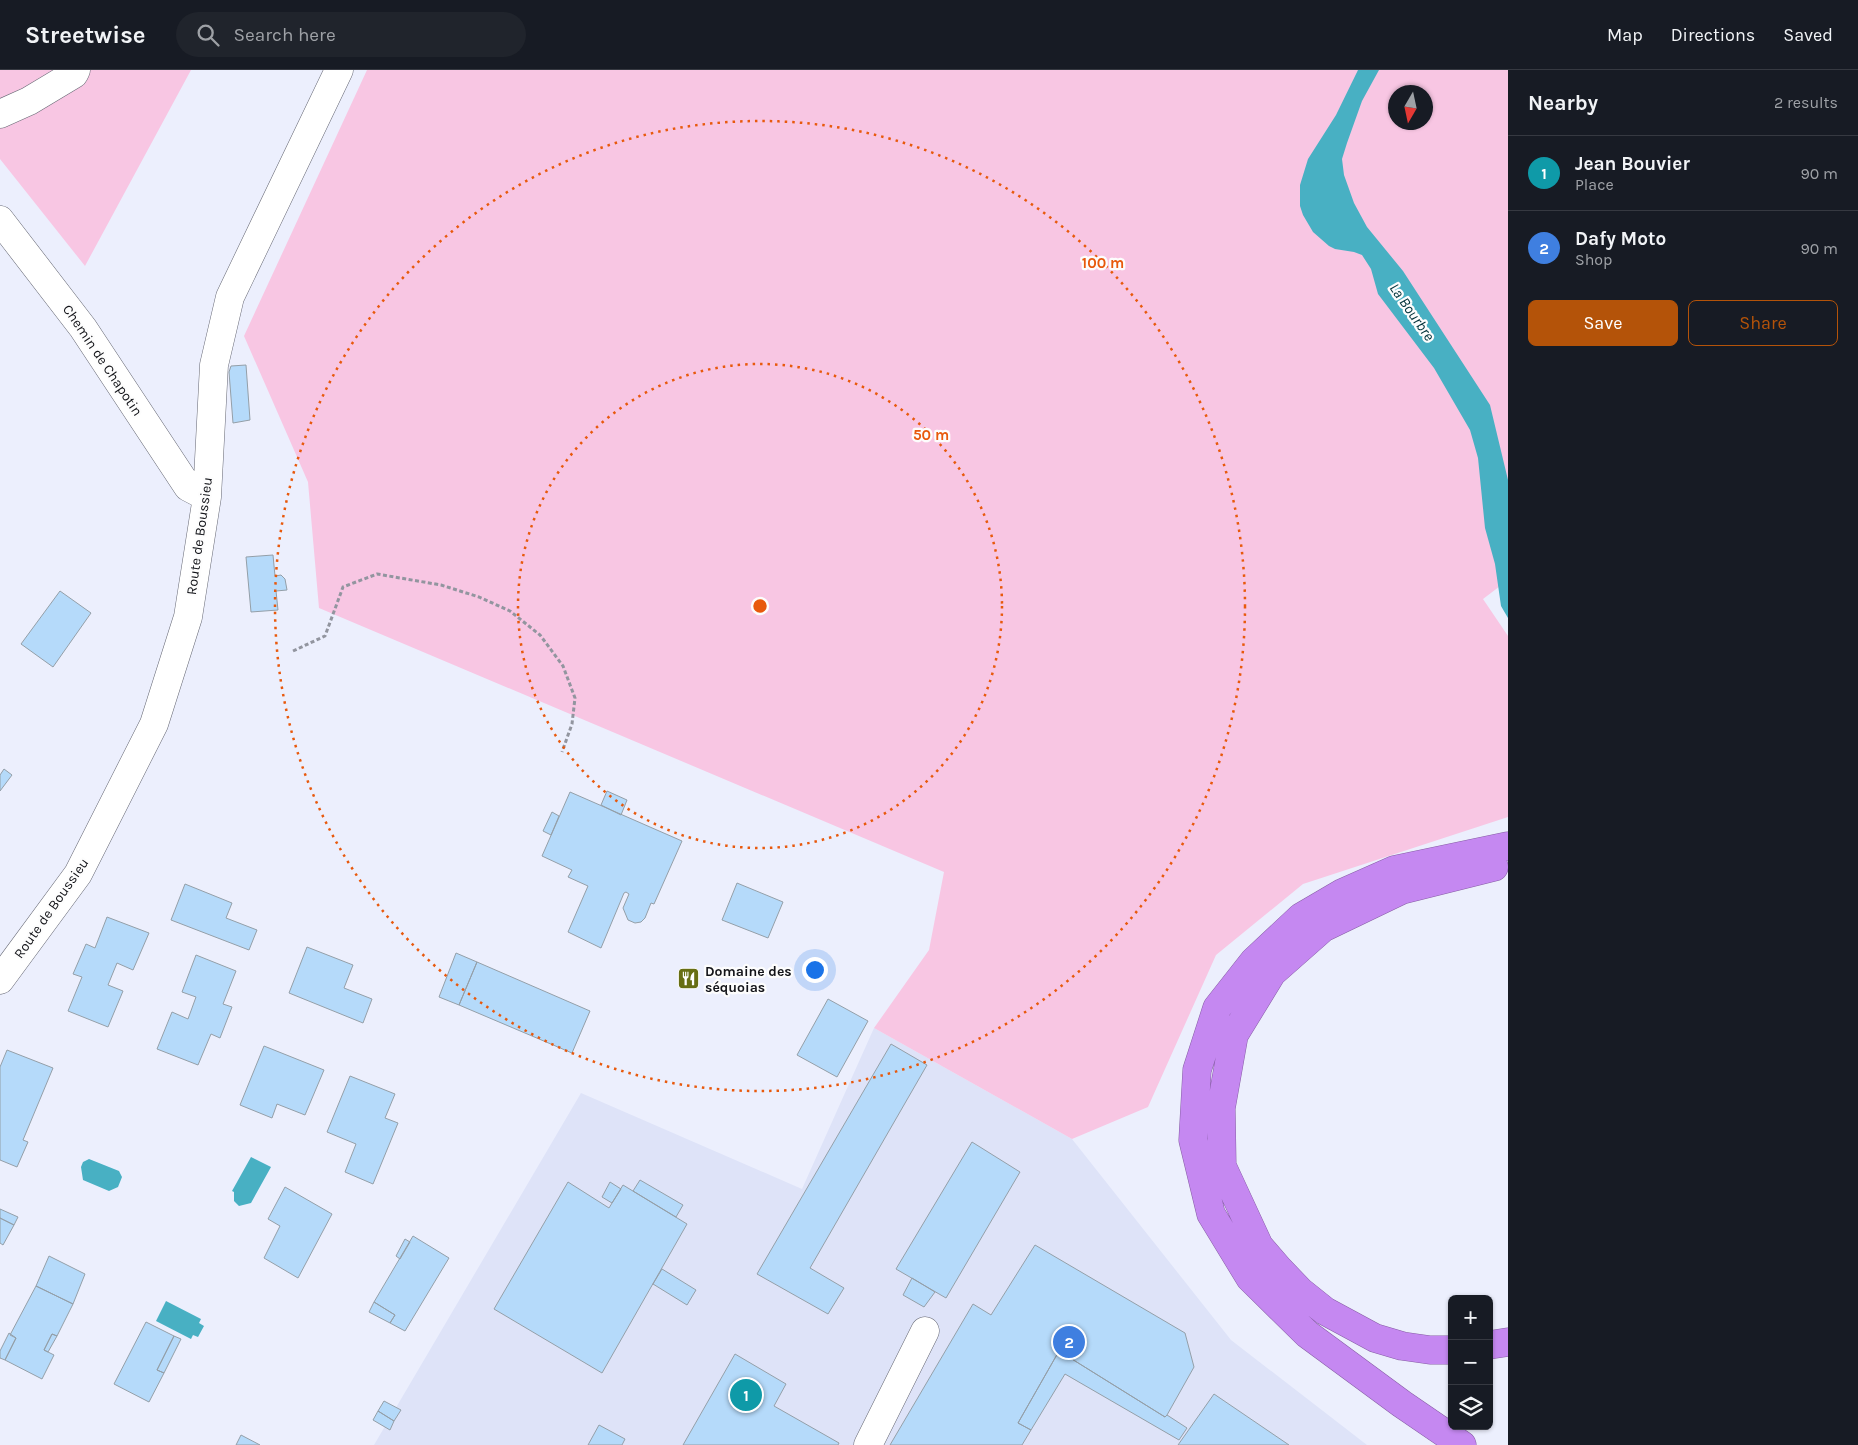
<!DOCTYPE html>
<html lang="en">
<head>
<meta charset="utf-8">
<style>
  body { margin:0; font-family:Karla,sans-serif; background:#20242c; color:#f1f3f6 }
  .controls { position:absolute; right:15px; bottom:15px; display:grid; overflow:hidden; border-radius:8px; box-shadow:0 1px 4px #0004 }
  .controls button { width:45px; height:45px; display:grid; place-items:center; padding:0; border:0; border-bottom:1px solid #363941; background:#171b24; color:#f1f3f6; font:25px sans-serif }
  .compass { position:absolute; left:1388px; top:15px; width:45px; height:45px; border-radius:50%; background:#171b24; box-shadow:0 1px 4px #0004; rotate:189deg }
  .you { position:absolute; left:814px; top:899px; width:18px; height:18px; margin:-12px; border:4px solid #fff; border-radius:50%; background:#1a73e8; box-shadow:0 0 0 8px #1a73e833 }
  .badge { display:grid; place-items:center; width:32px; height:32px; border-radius:50%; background:#b45309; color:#fff; font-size:16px; font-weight:700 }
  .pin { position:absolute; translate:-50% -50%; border:2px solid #fff; box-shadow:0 1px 5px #0006 }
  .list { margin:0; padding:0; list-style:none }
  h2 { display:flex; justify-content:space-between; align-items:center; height:65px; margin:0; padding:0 20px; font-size:21px }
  h2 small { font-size:16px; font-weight:400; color:#9ea1a6 }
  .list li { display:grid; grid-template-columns:32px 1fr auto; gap:15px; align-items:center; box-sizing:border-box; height:75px; padding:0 20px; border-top:1px solid #363941 }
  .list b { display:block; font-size:19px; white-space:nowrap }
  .list p { margin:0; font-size:16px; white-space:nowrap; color:#9ea1a6 }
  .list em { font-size:16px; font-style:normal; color:#9ea1a6 }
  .actions { display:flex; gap:10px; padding:15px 20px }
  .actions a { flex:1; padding:11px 0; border:1px solid #b45309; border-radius:8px; text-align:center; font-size:18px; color:#b45309 }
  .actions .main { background:#b45309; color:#fff }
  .icon { flex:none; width:28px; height:28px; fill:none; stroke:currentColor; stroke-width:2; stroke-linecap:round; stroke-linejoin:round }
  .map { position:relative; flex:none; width:1508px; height:1375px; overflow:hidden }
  header { display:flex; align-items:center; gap:30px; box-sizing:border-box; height:70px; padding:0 25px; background:#171b24; border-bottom:1px solid #363941 }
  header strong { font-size:24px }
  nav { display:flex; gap:28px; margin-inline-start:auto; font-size:18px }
  .search { width:350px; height:45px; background:#20242c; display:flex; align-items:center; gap:12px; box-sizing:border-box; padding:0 18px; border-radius:28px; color:#9ea1a6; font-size:19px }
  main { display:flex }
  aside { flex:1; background:#171b24 }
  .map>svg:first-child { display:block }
</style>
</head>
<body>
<header>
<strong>Streetwise</strong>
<div class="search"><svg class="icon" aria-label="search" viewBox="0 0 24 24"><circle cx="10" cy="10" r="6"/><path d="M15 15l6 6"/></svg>Search here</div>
<nav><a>Map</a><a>Directions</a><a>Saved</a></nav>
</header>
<main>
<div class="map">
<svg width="1508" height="1375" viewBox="0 0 1508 1375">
  <rect width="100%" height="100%" fill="#eceffd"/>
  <!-- built -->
  <path fill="#dee3f8" d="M874,958L1072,1069L1231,1270L1367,1375H374L581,1023L802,1119Z"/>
  <!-- green -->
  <path fill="#f8c6e3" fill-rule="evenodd" d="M0,0H191L85,196L0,89Z
    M367,0H1508V510L1483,529L1508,566V747L1303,814L1216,885L1148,1037L1072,1069L874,958L929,880L944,802L319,538L308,412L244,266ZM1396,22H1426V52H1396Z"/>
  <!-- water -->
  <path fill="#48b0c3" d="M1358,0H1379L1362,31L1347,73L1342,89L1344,105L1354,133L1367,157L1403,201L1490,335L1508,410V548L1501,536L1495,494L1485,458L1478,388L1470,360L1434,298L1378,224L1371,199L1362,185L1354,182L1335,179L1329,176L1313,162L1303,145L1300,136V115L1308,89L1336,45Z
    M251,1087L271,1097L251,1133L239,1136L234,1131V1122L232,1121Z
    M89,1089L119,1101L122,1107L118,1117L109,1121L83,1110L81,1097L83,1092Z
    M166,1231L201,1249L199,1253L204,1256L198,1267L193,1265L191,1269L156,1251Z"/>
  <!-- building -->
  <path fill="#b5dafa" stroke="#949fa8" d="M246,295L250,350L233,353L229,302L231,296Z
    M273,485L275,506L281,505L285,509L287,520L276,521L278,540L251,542L246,487Z
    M60,521L91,543L53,597L21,574Z
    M4,699L12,705L0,721V705Z
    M607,721L627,730L621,745L601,735Z
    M570,722L682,771L654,834L651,833L645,848L641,852L635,853L628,850L623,838L629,824L626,822L624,823L601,878L568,862L588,816L568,807L572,800L542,786Z
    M552,742L559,746L551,765L543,761Z
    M737,813L783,832L768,868L722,850Z
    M185,814L232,833L226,848L257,860L249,880L171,850Z
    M107,847L149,863L133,900L117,893L108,915L123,921L108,957L68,941L82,907L73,904L86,874L95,878Z
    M307,877L353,895L344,918L372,929L363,953L289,923Z
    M456,883L477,892L459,935L439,927Z
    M196,885L236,901L223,934L232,937L220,968L211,964L198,995L157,979L172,942L188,949L196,927L182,922Z
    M477,892L590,941L572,983L459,935Z
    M828,929L868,951L837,1007L797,985Z
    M891,974L927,995L810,1198L844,1218L828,1244L757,1204Z
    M264,976L324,1000L305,1045L277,1034L272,1048L240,1035Z
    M7,980L53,998L23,1070L28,1072L17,1097L0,1090V997Z
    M350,1006L395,1024L385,1048L398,1053L373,1114L345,1102L356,1074L327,1062Z
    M972,1072L1020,1102L946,1228L896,1199Z
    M640,1110L683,1135L676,1147L633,1121Z
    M568,1112L609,1138L623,1115L687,1154L602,1303L494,1239Z
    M610,1112L621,1119L612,1133L602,1127Z
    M285,1117L332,1144L298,1208L264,1188L280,1156L268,1149Z
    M0,1139L18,1147L14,1155L0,1148Z
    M0,1148L14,1155L3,1175L0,1173Z
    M413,1166L449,1188L405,1261L390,1253L395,1245L374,1232Z
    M405,1169L410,1172L400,1189L396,1186Z
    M1035,1175L1185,1263L1194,1297L1167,1345L1165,1347L1059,1281L1018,1353L1031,1360L1022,1375H890L973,1234L991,1245Z
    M49,1186L85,1204L73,1234L36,1216Z
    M662,1199L696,1220L687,1235L653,1214Z
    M912,1208L935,1222L924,1237L903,1225Z
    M36,1216L73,1234L57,1266L52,1264L44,1280L54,1285L42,1309L5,1290L16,1268L10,1265Z
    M374,1232L395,1245L390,1253L369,1242Z
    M146,1252L174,1266L157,1300L164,1303L149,1332L114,1314Z
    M9,1263L16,1268L5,1290L0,1288V1281Z
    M52,1264L57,1266L48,1282L44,1280Z
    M174,1266L181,1269L164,1303L157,1300Z
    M1059,1281L1165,1347L1167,1345L1187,1358L1179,1370L1065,1304L1031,1360L1018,1353Z
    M735,1284L786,1314L774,1336L839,1373L838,1375H683Z
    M1214,1324L1289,1375H1178Z
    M384,1331L401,1340L394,1351L378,1341Z
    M378,1341L394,1351L390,1360L373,1350Z
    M599,1355L625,1369L622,1375H588Z
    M241,1365L260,1375H236Z"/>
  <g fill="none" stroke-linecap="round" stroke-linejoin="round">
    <defs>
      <path id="minor" d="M0,44L29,31L74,4L76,0
        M0,150L83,258L188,417L207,427
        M0,910L78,804L154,654L188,547L207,427L214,295L230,227L339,0
        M868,1375L925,1261"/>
      <path id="highway" d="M1489,1275L1508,1272
        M1452,1280H1430L1402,1276L1375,1268L1325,1241L1300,1221L1278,1198L1259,1176L1222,1096L1221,1038L1234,965L1272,903L1323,858L1402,820L1494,797
        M1462,1375L1402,1334L1307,1264L1250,1208L1211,1144L1193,1070L1197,1000L1217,938L1254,891L1301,847L1342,823L1394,800L1508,776"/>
    </defs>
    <!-- minor casing -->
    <use href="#minor" stroke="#656773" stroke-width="29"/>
    <!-- highway casing -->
    <use href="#highway" stroke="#875fa5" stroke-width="29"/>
    <!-- path -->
    <path stroke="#92959f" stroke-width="3" stroke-dasharray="4 2.5" stroke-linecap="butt" d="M293,581L325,566L343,517L377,504L441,515L479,527L510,541L540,565L563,596L575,628L572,654L562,682"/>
    <!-- minor -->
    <use href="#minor" stroke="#fff" stroke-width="28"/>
    <!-- highway -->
    <use href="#highway" stroke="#c588f1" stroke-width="28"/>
  </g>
  <!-- distance rings -->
  <g fill="none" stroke="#e8590c" stroke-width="2.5" stroke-dasharray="2.5 5">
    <circle cx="760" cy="536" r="242"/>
    <circle cx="760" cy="536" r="485"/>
  </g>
  <!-- icons -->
  <defs>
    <symbol id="restaurant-square" viewBox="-11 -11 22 22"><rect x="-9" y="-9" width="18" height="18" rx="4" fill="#676e13" stroke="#fdfdfd"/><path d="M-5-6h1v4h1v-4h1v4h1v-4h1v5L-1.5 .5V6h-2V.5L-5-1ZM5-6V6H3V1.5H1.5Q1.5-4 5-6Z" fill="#fff"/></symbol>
  </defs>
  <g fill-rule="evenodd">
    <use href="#restaurant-square" x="676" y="896" width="25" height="25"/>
  </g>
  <g text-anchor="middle" stroke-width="4.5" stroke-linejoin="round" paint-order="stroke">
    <!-- street labels -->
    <g font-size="14" fill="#131419" stroke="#fdfdfd">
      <text transform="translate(103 290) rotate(56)" y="5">Chemin de Chapotin</text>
      <text transform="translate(199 466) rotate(-82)" y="5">Route de Boussieu</text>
      <text transform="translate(51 838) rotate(-55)" y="5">Route de Boussieu</text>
    </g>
    <!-- poi labels -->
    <g font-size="14" font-weight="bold" fill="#131419" stroke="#fdfdfd" text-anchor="start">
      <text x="705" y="906">Domaine des<tspan x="705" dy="16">séquoias</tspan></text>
    </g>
    <!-- water labels -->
    <g font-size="15" font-style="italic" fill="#003139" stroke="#fdfdfd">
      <text transform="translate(1412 242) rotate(55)" y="5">La Bourbre</text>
    </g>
  </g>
  <circle cx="760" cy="536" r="8" fill="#e8590c" stroke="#fdfdfd" stroke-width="2.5"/>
  <g font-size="15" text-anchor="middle" font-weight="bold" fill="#e8590c" stroke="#fdfdfd" stroke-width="4.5" stroke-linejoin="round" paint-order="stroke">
    <text x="1103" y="198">100 m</text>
    <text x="931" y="370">50 m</text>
  </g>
</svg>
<div class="controls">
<button>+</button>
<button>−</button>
<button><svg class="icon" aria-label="layers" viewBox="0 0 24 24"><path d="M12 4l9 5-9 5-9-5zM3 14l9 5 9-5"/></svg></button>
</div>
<svg class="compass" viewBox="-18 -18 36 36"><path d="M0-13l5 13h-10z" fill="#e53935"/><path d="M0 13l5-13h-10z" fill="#9ea1a6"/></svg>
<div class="you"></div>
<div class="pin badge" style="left:746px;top:1325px;background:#0f9aa8">1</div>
<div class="pin badge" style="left:1069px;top:1272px;background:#3f7fe0">2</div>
</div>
<aside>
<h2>Nearby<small>2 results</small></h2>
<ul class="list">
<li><span class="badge" style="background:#0f9aa8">1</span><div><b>Jean Bouvier</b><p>Place</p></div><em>90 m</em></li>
<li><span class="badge" style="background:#3f7fe0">2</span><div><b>Dafy Moto</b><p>Shop</p></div><em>90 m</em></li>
</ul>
<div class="actions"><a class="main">Save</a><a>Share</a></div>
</aside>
</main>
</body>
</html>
